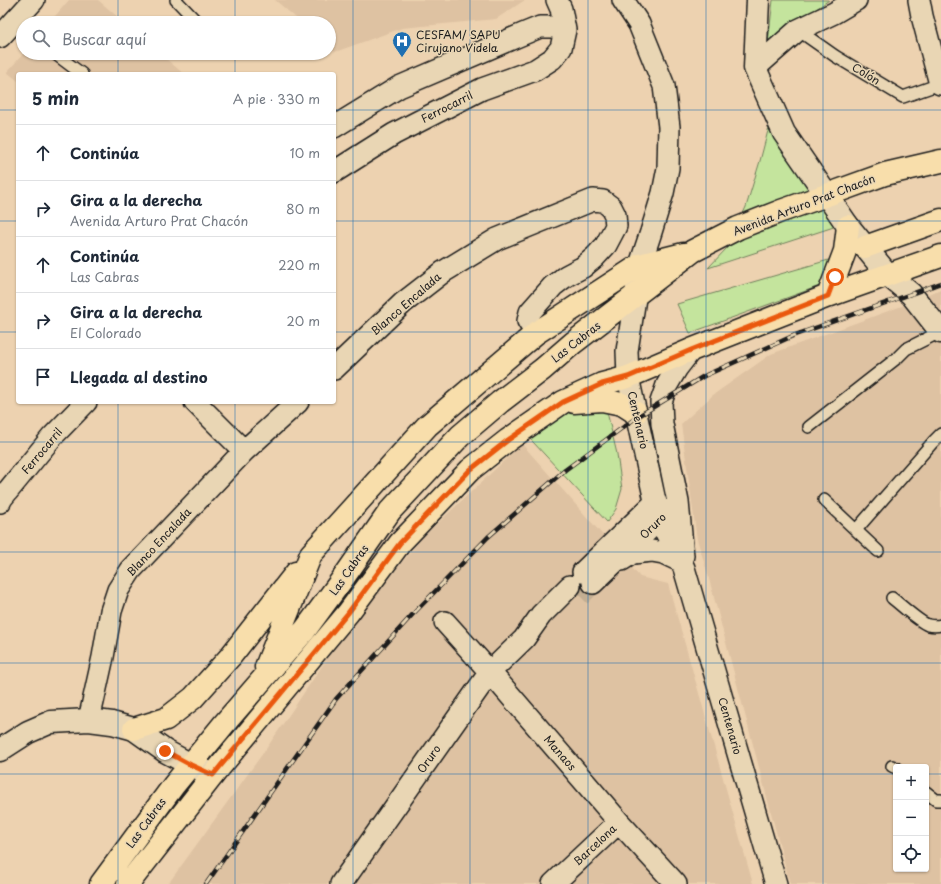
<!DOCTYPE html>
<html lang="es">
<head>
<meta charset="utf-8">
<style>
  body { margin:0; font-family:"Playpen Sans",sans-serif; background:#f2f2f3; color:#1f2937 }
  .controls { position:absolute; right:12px; bottom:12px; display:grid; overflow:hidden; border-radius:4px; box-shadow:0 1px 3px #0004 }
  .controls button { width:36px; height:36px; display:grid; place-items:center; padding:0; border:0; border-bottom:1px solid #e0e1e3; background:#fff; color:#1f2937; font:20px sans-serif }
  .stop { position:absolute; width:12px; height:12px; margin:-9px; border:3px solid #ea580c; border-radius:50%; background:#fff }
  .stop.end { background:#ea580c; border-color:#fff; box-shadow:0 1px 4px #0008 }
  .list { margin:0; padding:0; list-style:none }
  h2 { display:flex; justify-content:space-between; align-items:center; height:52px; margin:0; padding:0 16px; font-size:17px }
  h2 small { font-size:13px; font-weight:400; color:#747a83 }
  .list li { display:grid; grid-template-columns:26px 1fr auto; gap:12px; align-items:center; box-sizing:border-box; height:56px; padding:0 16px; border-top:1px solid #e0e1e3 }
  .list b { display:block; font-size:15px; white-space:nowrap }
  .list p { margin:0; font-size:13px; white-space:nowrap; color:#747a83 }
  .list em { font-size:13px; font-style:normal; color:#747a83 }
  .icon { flex:none; width:22px; height:22px; fill:none; stroke:currentColor; stroke-width:2; stroke-linecap:round; stroke-linejoin:round }
  .map { position:relative; flex:none; width:941px; height:884px; overflow:hidden }
  .search { position:absolute; background:#fff; box-shadow:0 1px 3px #0004; left:16px; top:16px; width:320px; height:44px; display:flex; align-items:center; gap:10px; box-sizing:border-box; padding:0 14px; border-radius:22px; color:#747a83; font-size:15px }
  .panel { position:absolute; background:#fff; box-shadow:0 1px 3px #0004; left:16px; top:72px; width:320px; height:332px; border-radius:4px }
  .map>svg:first-child { display:block }
</style>
</head>
<body>
<div class="map">
<svg width="941" height="884" viewBox="0 0 941 884">
  <rect width="100%" height="100%" fill="#edd2b0"/>
  <filter id="ink" filterUnits="userSpaceOnUse"><feTurbulence type="fractalNoise" baseFrequency=".025" numOctaves="2"/><feDisplacementMap in="SourceGraphic" scale="8" xChannelSelector="R" yChannelSelector="G"/><feConvolveMatrix kernelMatrix="1 2 1 2 8 2 1 2 1" color-interpolation-filters="sRGB"/></filter>
  <g filter="url(#ink)">
    <!-- built -->
    <path fill="#dec2a2" fill-rule="evenodd" d="M69,0H98L125,23H49Z
      M275,0H525L496,19L402,28L335,52L329,47V23H302Z
      M24,53H159L184,74H18V81L7,72Z
      M941,289V314L932,304L926,295Z
      M910,303L941,339V884H790L708,575L697,539L681,424L713,395L771,354ZM896,767H926V869H896Z
      M522,444L640,577L668,584L753,884H168L266,749L345,632L422,538Z"/>
    <!-- green -->
    <path fill="#c4e49d" stroke="#70805c" d="M773,0H829L768,43Z
      M770,123L846,223L708,268L727,248L746,207L760,161Z
      M839,257L847,276L690,333L677,304Z
      M600,402L607,412L617,454L622,489L616,509L607,522L521,429L550,412Z"/>
    <g fill="none" stroke-linecap="round" stroke-linejoin="round">
      <!-- street-tunnel -->
      <path stroke="#c3ae92" stroke-width="21" stroke-dasharray="21 10" stroke-linecap="butt" d="M580,596L593,583"/>
      <defs>
        <path id="lane" d="M176,0L198,23
          M798,30L835,56L903,97L940,84
          M54,53L82,74
          M809,427L897,358L906,349L940,332
          M824,500L878,551
          M856,530L933,442L941,434
          M892,598C901,605 919,622 928,625C933,626 937,626 941,625
          M892,766L896,768
          M926,792L936,800H941"/>
        <path id="street" d="M623,0L639,24L664,86L669,127L668,168L663,193L651,232L640,265L627,351L628,377L659,519L684,568L776,884
          M919,0L922,16L940,84L941,83
          M0,37L34,0
          M755,68L798,30L834,13L856,0
          M334,127L399,87L523,34L540,27H553L565,30
          M334,172L394,134L482,89L535,70L552,59L561,48L565,30L561,9L557,0
          M334,369L403,303L443,272L497,239L593,200L603,201L611,207L615,215L616,226L606,245L595,257L583,267L566,276L553,286L530,312L528,321L536,333
          M195,402L244,451
          M0,502L2,498L52,437L86,402
          M683,556L678,502L662,424L661,402L667,385L677,368L691,350
          M622,560L633,553L652,551L663,553L680,561
          M583,572L638,519L656,502
          M593,583L669,510
          M445,622L490,672L619,822L676,884
          M89,720L103,657L111,611L118,590L131,570L244,451L298,402
          M341,884L490,672L524,639L541,615L570,586
          M553,884L619,822"/>
        <path id="secondary" d="M758,0L755,68L784,133L848,226L888,275L911,294L941,332
          M0,750L28,732L51,722L89,720L112,723L134,729L165,751L191,765L213,775"/>
        <path id="primary" d="M865,247L941,220
          M828,296L845,251L848,226
          M574,402L602,400L622,404L636,413
          M266,667L311,554L427,426L536,333L640,265L684,254
          M134,729L166,719L193,698L230,657L296,573
          M101,884L174,785L224,724L305,630L344,577L390,511L460,436L500,402L543,369L573,343L693,251L738,228L781,211L827,195L885,174L941,161
          M128,884L213,775L348,613L400,543L470,470L508,440L563,402L602,384L628,377L691,350L828,296L941,256"/>
      </defs>
      <!-- lane casing -->
      <use href="#lane" stroke="#1c1c1c" stroke-width="14"/>
      <!-- street casing -->
      <use href="#street" stroke="#1c1c1c" stroke-width="24"/>
      <!-- secondary casing -->
      <use href="#secondary" stroke="#1c1c1c" stroke-width="25"/>
      <!-- primary casing -->
      <use href="#primary" stroke="#1c1c1c" stroke-width="25"/>
      <!-- lane -->
      <use href="#lane" stroke="#e9d6b4" stroke-width="11"/>
      <!-- street -->
      <use href="#street" stroke="#e9d6b4" stroke-width="21"/>
      <!-- secondary -->
      <use href="#secondary" stroke="#e9d6b4" stroke-width="22"/>
      <!-- primary -->
      <use href="#primary" stroke="#f8deab" stroke-width="22"/>
      <defs>
        <path id="rail" d="M206,884L336,699L413,614L488,537L565,470L637,417L704,376L795,335L911,294L941,283"/>
      </defs>
      <!-- rail casing -->
      <use href="#rail" stroke="#1c1c1c" stroke-width="4.5"/>
      <!-- rail -->
      <use href="#rail" stroke="#e9d6b4" stroke-width="3" stroke-dasharray="9" stroke-linecap="butt"/>
    </g>
  </g>
  <g fill="none" stroke-linecap="round" stroke-linejoin="round" filter="url(#ink)">
    <!-- route -->
    <path stroke="#ea580c" stroke-width="5" d="M165,751L191,765L213,775L348,613L400,543L470,470L508,440L563,402L602,384L628,377L691,350L828,296L835,277"/>
  </g>
  <!-- grid -->
  <path fill="none" stroke="#1f6fb2" stroke-width="1" stroke-opacity="0.55" d="M118,0V23M235,0V23M353,0V884M470,0V884M588,0V884M706,0V884M823,0V884M118,53V74M235,53V74M0,110H18M334,110H941M0,221H18M334,221H941M0,332H18M334,332H941M118,402V884M235,402V884M0,442H941M0,552H941M0,663H941M0,774H896M926,774H941"/>
  <!-- icons -->
  <defs>
    <symbol id="hospital-pin" viewBox="-11 -11 22 30"><path d="M0 17L-7.5 6A9.5 9.5 0 1 1 7.5 6Z" fill="#1f6fb2" stroke="#e9d6b4"/><path d="M-5-5h3v3.5h4V-5h3V5h-3V1.5h-4V5h-3Z" fill="#fff"/></symbol>
  </defs>
  <g fill-rule="evenodd">
    <use href="#hospital-pin" x="391" y="30" width="22" height="30"/>
  </g>
  <g text-anchor="middle" stroke-width="3" stroke-linejoin="round" paint-order="stroke">
    <!-- poi labels -->
    <g font-size="11" fill="#1c1c1c" stroke="#e9d6b4" text-anchor="start">
      <text x="416" y="39">CESFAM/ SAPU<tspan x="416" dy="13">Cirujano Videla</tspan></text>
    </g>
    <!-- street labels -->
    <g font-size="11" fill="#1c1c1c" stroke="#e9d6b4">
      <text transform="translate(866 74) rotate(31)" y="4">Colón</text>
      <text transform="translate(447 107) rotate(-27)" y="4">Ferrocarril</text>
      <text transform="translate(804 205) rotate(-21)" y="4">Avenida Arturo Prat Chacón</text>
      <text transform="translate(406 304) rotate(-41)" y="4">Blanco Encalada</text>
      <text transform="translate(576 342) rotate(-38)" y="4">Las Cabras</text>
      <text transform="translate(638 420) rotate(77)" y="4">Centenario</text>
      <text transform="translate(42 451) rotate(-50)" y="4">Ferrocarril</text>
      <text transform="translate(653 526) rotate(-44)" y="4">Oruro</text>
      <text transform="translate(159 542) rotate(-47)" y="4">Blanco Encalada</text>
      <text transform="translate(349 570) rotate(-55)" y="4">Las Cabras</text>
      <text transform="translate(730 726) rotate(74)" y="4">Centenario</text>
      <text transform="translate(560 753) rotate(49)" y="4">Manaos</text>
      <text transform="translate(429 759) rotate(-55)" y="4">Oruro</text>
      <text transform="translate(146 823) rotate(-54)" y="4">Las Cabras</text>
      <text transform="translate(595 845) rotate(-43)" y="4">Barcelona</text>
    </g>
  </g>
</svg>
<div class="controls">
<button>+</button>
<button>−</button>
<button><svg class="icon" aria-label="locate" viewBox="0 0 24 24"><circle cx="12" cy="12" r="6"/><path d="M12 2v4M12 18v4M2 12h4M18 12h4"/></svg></button>
</div>
<div class="stop" style="left:835px;top:277px"></div>
<div class="stop end" style="left:165px;top:751px"></div>
<div class="search"><svg class="icon" aria-label="search" viewBox="0 0 24 24"><circle cx="10" cy="10" r="6"/><path d="M15 15l6 6"/></svg>Buscar aquí</div>
<section class="panel">
<h2>5 min<small>A pie · 330 m</small></h2>
<ul class="list">
<li><svg class="icon" aria-label="ahead" viewBox="0 0 24 24"><path d="M12 20V5M6 11l6-6 6 6"/></svg><div><b>Continúa</b></div><em>10 m</em></li>
<li><svg class="icon" aria-label="right" viewBox="0 0 24 24"><path d="M7 20v-9h11M14 6l5 5-5 5"/></svg><div><b>Gira a la derecha</b><p>Avenida Arturo Prat Chacón</p></div><em>80 m</em></li>
<li><svg class="icon" aria-label="ahead" viewBox="0 0 24 24"><path d="M12 20V5M6 11l6-6 6 6"/></svg><div><b>Continúa</b><p>Las Cabras</p></div><em>220 m</em></li>
<li><svg class="icon" aria-label="right" viewBox="0 0 24 24"><path d="M7 20v-9h11M14 6l5 5-5 5"/></svg><div><b>Gira a la derecha</b><p>El Colorado</p></div><em>20 m</em></li>
<li><svg class="icon" aria-label="arrive" viewBox="0 0 24 24"><path d="M6 21V4h12l-3 4 3 4H6"/></svg><div><b>Llegada al destino</b></div></li>
</ul>
</section>
</div>
</body>
</html>
